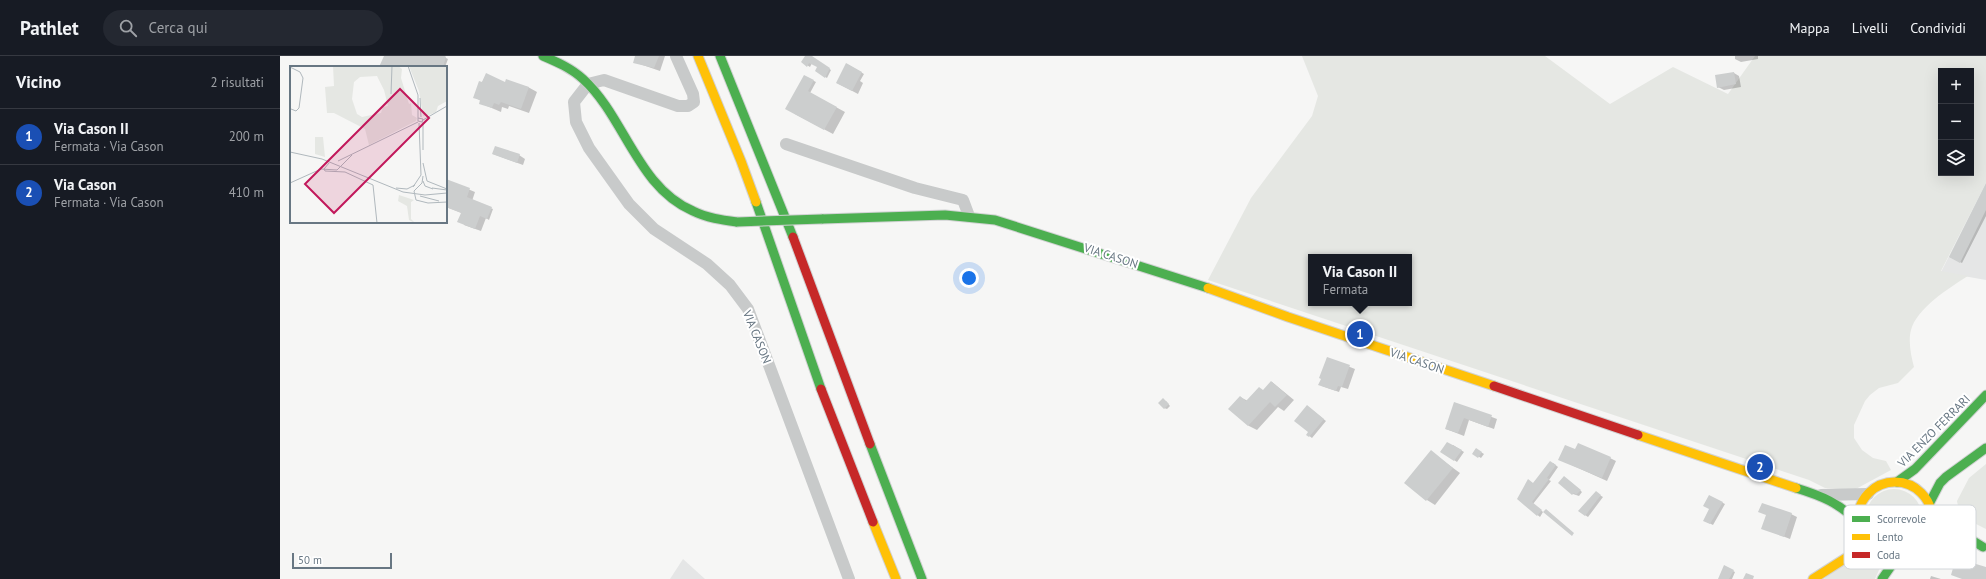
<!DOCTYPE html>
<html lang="it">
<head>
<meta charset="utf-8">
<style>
  body { margin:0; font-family:"PT Sans",sans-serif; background:#242831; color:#f1f3f6 }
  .controls { position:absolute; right:12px; top:12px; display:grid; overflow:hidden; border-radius:0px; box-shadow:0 4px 16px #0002 }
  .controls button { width:36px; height:36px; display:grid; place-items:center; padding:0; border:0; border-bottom:1px solid #363941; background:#171b24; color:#f1f3f6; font:20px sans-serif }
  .scale { position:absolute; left:12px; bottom:10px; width:100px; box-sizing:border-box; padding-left:4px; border:2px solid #687783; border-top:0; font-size:11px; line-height:14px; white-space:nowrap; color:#687783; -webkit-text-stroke:3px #fff; paint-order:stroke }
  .you { position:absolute; left:689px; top:222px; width:14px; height:14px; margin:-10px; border:3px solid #fff; border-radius:50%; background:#1a73e8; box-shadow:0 0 0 6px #1a73e833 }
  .badge { display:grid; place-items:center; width:26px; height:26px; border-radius:50%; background:#0b8043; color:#fff; font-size:13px; font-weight:700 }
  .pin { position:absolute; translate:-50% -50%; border:2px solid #fff; box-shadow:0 1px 4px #0006 }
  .popup { position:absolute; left:1028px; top:198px; width:104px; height:52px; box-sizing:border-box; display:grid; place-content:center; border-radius:0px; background:#171b24; filter:drop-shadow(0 1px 3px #0005); font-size:13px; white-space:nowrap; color:#9ea1a6 }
  .popup b { font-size:15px; color:#f1f3f6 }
  .popup::after { content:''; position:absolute; left:50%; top:100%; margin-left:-8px; border:8px solid transparent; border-top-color:#171b24 }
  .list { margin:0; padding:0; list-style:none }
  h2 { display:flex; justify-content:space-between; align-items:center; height:52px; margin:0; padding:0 16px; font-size:17px }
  h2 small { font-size:13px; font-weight:400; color:#9ea1a6 }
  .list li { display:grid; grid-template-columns:26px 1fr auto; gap:12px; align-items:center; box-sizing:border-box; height:56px; padding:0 16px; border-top:1px solid #363941 }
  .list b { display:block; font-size:15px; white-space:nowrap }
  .list p { margin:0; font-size:13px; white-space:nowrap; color:#9ea1a6 }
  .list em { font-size:13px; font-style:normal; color:#9ea1a6 }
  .icon { flex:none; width:22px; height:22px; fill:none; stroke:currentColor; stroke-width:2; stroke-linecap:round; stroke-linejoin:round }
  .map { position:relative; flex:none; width:1706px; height:523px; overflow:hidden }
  header { display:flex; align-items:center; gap:24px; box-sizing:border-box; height:56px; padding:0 20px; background:#171b24; border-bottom:1px solid #363941 }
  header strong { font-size:19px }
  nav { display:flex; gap:22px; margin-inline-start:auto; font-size:14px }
  .search { width:280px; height:36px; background:#242831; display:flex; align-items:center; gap:10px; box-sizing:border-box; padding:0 14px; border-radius:22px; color:#9ea1a6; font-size:15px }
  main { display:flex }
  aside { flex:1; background:#171b24 }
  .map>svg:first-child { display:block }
</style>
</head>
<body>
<header>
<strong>Pathlet</strong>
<div class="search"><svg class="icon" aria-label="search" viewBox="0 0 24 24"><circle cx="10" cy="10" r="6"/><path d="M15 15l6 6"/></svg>Cerca qui</div>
<nav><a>Mappa</a><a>Livelli</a><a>Condividi</a></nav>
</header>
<main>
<aside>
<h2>Vicino<small>2 risultati</small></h2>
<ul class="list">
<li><span class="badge" style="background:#1a4fb4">1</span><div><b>Via Cason II</b><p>Fermata · Via Cason</p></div><em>200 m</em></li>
<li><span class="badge" style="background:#1a4fb4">2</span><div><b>Via Cason</b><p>Fermata · Via Cason</p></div><em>410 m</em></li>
</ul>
</aside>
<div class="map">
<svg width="1706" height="523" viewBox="0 0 1706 523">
  <rect width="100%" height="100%" fill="#f6f6f5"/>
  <!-- built -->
  <path fill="#e5e6e6" d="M1706,127V224L1661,216Z
    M403,503L425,523H390Z"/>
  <!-- green -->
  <path fill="#e5e7e3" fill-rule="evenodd" d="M1022,0H1265L1330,48L1393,11L1448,38L1475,0H1706V127L1661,215L1688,220C1669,232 1637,252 1631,274C1628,285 1631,300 1634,311L1618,327L1599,332L1590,339L1585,345L1574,369V382L1582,394L1593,402L1606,405L1611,414L1574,434L1545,432L1529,424L928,224L971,142L1032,60L1038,40ZM1661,15H1691V117H1661ZM1031,201H1129V247H1031Z
    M1706,408V473L1680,460L1677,445L1689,422Z
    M1586 461a28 28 0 1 1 56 0a28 28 0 1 1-56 0Z
    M1581,490L1591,499L1603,505L1595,523H1544Z"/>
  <!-- shadow -->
  <path fill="#0003" d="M105,0H162L168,3L165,11H100Z
    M356,0H385L380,15L354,6Z
    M526,0H530L551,14L547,22L536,15L538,11L532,7L530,11L522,6Z
    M1455,0H1478V3L1461,6L1455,3Z
    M567,8L584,18L580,25L583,27L578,38L557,27Z
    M1454,17L1459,20L1461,31L1444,34L1438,31Z
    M206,19L226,27L248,31L257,36L249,57L229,50L228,53L222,51L221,56L200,47L201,45L194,41Z
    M524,20L536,26L530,37L565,56L553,78L515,58Z
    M213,98L239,99L245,103L243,109Z
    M166,124L195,136L192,145L213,153L209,164L206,162L201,175L184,169L182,157L166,151L169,137L166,136Z
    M1706,129V160L1682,207L1670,201Z
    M1047,302L1075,313L1068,333L1061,331L1059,336L1042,330Z
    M992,326L1014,344L1004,355L998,351L977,374L969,370L950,353L960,341L968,345L984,335Z
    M886,345L890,350L887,353L884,352Z
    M1175,347L1217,363L1214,373L1189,364L1184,380L1166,373Z
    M1027,350L1046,365L1032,382L1028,379L1030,376Z
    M1173,389L1184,396L1177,406L1161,395Z
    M1196,393L1204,398L1201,402L1193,397Z
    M1296,394L1330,402L1336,405L1327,425L1285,406Z
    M1151,396L1180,417L1155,449L1147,444Z
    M1273,407L1278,411L1269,424L1271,425L1253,448L1263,456L1260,461L1238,443Z
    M1287,423L1302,436L1299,440L1293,438Z
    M1318,438L1323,441L1308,461L1299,455Z
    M1429,440L1445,448L1433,469L1425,465L1431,452Z
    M1511,458L1517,461L1510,483L1482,472Z
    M1445,511L1455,516L1452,523H1439Z
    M1651,520L1661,523H1650Z"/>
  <!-- building -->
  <path fill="#cccece" d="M104,0H165L166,1L163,11H99Z
    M355,0H379L374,12L353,7Z
    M525,0H532L550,12L545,22L535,15L537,11L529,7L527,11L521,6Z
    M566,7L582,16L572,35L556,27Z
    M1454,16L1456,28L1437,32L1435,19Z
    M206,17L225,26L226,23L249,31L241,53L221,46L219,49L214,47L212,52L199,48L200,44L193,42L199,25L202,26Z
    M524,19L534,24L528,35L557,51L544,74L505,53Z
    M215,90L240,98L237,107L212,98Z
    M166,123L190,132L187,141L212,151L207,163L200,160L195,173L177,166L181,157L166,151L168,137L166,136Z
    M1706,127V154L1680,207L1669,201Z
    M1047,301L1070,309L1062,331L1058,330L1056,335L1038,329L1041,323L1039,322Z
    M991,325L1007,339L995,351L990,346L968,370L948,353L960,340L966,345L979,331L983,334Z
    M883,342L889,348L884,353L878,347Z
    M1174,346L1212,359L1208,371L1184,362L1178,377L1165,373Z
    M1027,349L1044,363L1029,381L1026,379L1028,376L1014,365Z
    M1167,386L1182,394L1174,405L1160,396Z
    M1298,387L1331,401L1322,422L1278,404L1285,389L1295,393Z
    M1196,392L1202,396L1198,402L1192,398Z
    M1151,394L1173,412L1146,445L1124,427Z
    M1270,405L1276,409L1267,422L1269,423L1252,446L1262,454L1257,460L1237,443L1248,423L1253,427Z
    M1284,420L1301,434L1296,439L1294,437L1292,439L1278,427Z
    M1316,435L1321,439L1305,460L1298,455Z
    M1429,439L1443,446L1430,468L1423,465L1429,453L1423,450Z
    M1482,447L1512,457L1504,481L1481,473L1486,459L1478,456Z
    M1266,453L1294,477L1292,480L1263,456Z
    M1676,502L1706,511V523H1682L1671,519Z
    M1444,509L1454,514L1449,523H1438Z
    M1466,517L1474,520L1473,523H1463Z"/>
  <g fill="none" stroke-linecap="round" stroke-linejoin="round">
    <defs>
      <path id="fast" d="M263,0C277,6 291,12 303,23C345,61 357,131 413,155C427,162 442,164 457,166
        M440,0L513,181
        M476,146L541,333
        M542,163L665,159L715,164L928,232
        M590,388L642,523
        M1617,426L1635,413L1706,339
        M1516,432C1542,440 1559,447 1578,466
        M1649,448L1660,427L1666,421L1706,392
        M1652,457L1656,462L1703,491
        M1646,484L1655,480L1689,487
        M1602,523L1616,503L1625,499"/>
      <path id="slow" d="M418,0L461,105L476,146
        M928,232L1008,261L1214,330
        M1358,379L1516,432
        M1578 463a37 37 0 1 1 74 0a37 37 0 1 1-74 0Z
        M593,466L616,523
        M1533,523L1569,500L1581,478"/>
      <path id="jam" d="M513,181L590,388
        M1214,330L1358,379
        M541,333L593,466"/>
    </defs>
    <!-- fast casing -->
    <use href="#fast" stroke="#d1d2d3" stroke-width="11"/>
    <!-- slow casing -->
    <use href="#slow" stroke="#d1d2d3" stroke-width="11"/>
    <!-- jam casing -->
    <use href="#jam" stroke="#d1d2d3" stroke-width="11"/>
    <!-- street -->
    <path stroke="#c8caca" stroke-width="12" d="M396,0L413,38L414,46L408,50H398L324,24L308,28L294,46L296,66L309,92L349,148L374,173L427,208L450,229L468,253L569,523
      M506,88L635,132L683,144L689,160
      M1541,439L1588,438"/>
    <!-- fast -->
    <use href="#fast" stroke="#4caf50" stroke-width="9"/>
    <!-- slow -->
    <use href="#slow" stroke="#ffc107" stroke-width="9"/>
    <!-- jam -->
    <use href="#jam" stroke="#c62828" stroke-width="9"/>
    <defs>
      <path id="fast-bridge" d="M457,166L542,163"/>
    </defs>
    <!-- fast-bridge casing -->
    <use href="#fast-bridge" stroke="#d1d2d3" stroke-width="11" stroke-linecap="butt"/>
    <!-- fast-bridge -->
    <use href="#fast-bridge" stroke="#4caf50" stroke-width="9"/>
  </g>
  <g text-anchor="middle" stroke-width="4" stroke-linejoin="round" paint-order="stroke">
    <!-- street labels -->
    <g font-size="12" fill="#687783" stroke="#fff">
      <text transform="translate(831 200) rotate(18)" y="4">VIA CASON</text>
      <text transform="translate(477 281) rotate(68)" y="4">VIA CASON</text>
      <text transform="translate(1137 305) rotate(19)" y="4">VIA CASON</text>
      <text transform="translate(1654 375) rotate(-45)" y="4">VIA ENZO FERRARI</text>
    </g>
  </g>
  <!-- overview -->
  <g transform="translate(10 10)">
    <rect width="157" height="157" fill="#f6f6f5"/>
    <path d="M43,0H108L112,3L111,12L119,38L121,37L122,49L127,52L126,55L79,79L75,63L44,47H37L35,21L44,20ZM87,10L94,24L98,40L93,41L91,47L72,51L67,48L62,33L64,16L70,11ZM119,0H157V35L148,40L146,46L139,49L133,50L129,25ZM25,71H33L35,91L25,88ZM109,129L124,134L121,136V153L125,157L119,154L117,140L108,135Z" fill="#e5e7e3" fill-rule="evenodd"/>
    <path fill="none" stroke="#b0b8bd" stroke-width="1" d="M118,0L128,29V55L132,56L133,53L128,52M0,1L10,6L13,12L9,42L6,45L1,43M101,28L102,0M130,32L131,51M133,54L157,40M133,56V84M0,86L32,93L113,126L135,129L157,127M48,95L128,56M39,97L34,103L35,105L55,106L83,119L87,157M133,97L137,115L157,123M133,110L132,117L124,125L126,134L138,137L157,136M133,115L135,120L143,123M0,117L31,103L47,104L62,89M123,121L131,109L129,57M106,122L117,123L125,119M142,122L157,124M130,130L149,135"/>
    <path fill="#c2185b" fill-opacity="0.15" stroke="#c2185b" stroke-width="2" d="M110,23L139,52L44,147L15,118Z"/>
    <rect width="157" height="157" fill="none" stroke="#687783" stroke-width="2"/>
  </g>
  <!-- legend -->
  <rect x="1564" y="449" width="132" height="64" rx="6" fill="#fff" stroke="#d2d6da" stroke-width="1"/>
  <rect x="1572" y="460" width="18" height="6" fill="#4caf50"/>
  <rect x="1572" y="478" width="18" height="6" fill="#ffc107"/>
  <rect x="1572" y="496" width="18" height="6" fill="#c62828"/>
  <g font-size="11" fill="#687783">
    <text x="1597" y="467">Scorrevole</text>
    <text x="1597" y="485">Lento</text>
    <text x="1597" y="503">Coda</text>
  </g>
</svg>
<div class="controls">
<button>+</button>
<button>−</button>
<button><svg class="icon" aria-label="layers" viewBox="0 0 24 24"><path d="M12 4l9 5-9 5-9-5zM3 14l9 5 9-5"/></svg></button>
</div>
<div class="scale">50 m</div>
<div class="you"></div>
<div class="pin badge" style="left:1080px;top:278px;background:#1a4fb4">1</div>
<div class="popup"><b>Via Cason II</b>Fermata</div>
<div class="pin badge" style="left:1480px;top:411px;background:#1a4fb4">2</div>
</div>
</main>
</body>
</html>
